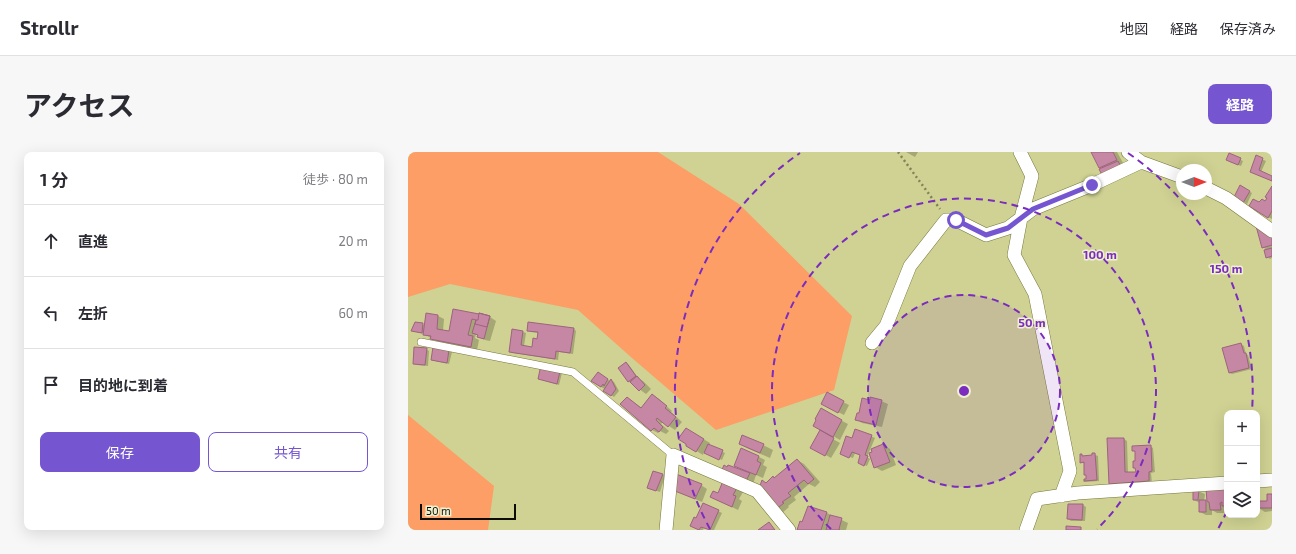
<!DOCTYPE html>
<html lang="ja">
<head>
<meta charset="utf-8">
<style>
  body { margin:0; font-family:"Exo 2","Noto Sans JP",sans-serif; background:#f7f7f7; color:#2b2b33 }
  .controls { position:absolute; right:12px; bottom:12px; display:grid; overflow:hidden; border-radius:8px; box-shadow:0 4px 16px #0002 }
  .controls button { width:36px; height:36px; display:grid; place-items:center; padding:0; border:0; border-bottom:1px solid #e1e1e2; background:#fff; color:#2b2b33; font:20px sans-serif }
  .compass { position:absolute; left:768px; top:12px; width:36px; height:36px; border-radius:50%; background:#fff; box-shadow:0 4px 16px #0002; rotate:90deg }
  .scale { position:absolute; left:12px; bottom:10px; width:96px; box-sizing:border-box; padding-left:4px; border:2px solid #0c0d00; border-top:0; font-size:11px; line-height:14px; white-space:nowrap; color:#0c0d00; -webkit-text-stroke:3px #eef0d0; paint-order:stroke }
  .stop { position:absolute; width:12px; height:12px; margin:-9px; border:3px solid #7556d0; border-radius:50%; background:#fff }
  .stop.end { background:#7556d0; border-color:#fff; box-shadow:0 1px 4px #0008 }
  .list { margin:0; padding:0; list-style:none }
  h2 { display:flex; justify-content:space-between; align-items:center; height:52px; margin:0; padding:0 16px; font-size:17px }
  h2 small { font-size:13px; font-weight:400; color:#7c7c81 }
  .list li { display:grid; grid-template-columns:26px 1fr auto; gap:12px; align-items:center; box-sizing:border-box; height:72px; padding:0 16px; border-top:1px solid #e1e1e2 }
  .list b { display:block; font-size:15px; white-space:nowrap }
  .list em { font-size:13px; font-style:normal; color:#7c7c81 }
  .actions { display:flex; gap:8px; padding:12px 16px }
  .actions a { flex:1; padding:9px 0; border:1px solid #7556d0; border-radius:8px; text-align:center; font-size:14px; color:#7556d0 }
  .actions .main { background:#7556d0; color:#fff }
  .icon { flex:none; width:22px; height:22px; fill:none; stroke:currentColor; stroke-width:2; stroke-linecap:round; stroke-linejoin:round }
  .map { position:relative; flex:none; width:864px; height:378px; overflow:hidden; border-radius:8px }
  header { display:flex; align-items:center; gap:24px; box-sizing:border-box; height:56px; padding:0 20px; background:#fff; border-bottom:1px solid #e1e1e2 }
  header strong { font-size:19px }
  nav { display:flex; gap:22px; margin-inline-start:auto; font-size:14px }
  .intro { display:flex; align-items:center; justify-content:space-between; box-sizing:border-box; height:96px; padding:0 24px }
  h1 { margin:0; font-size:28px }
  .button { padding:10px 18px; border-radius:8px; background:#7556d0; color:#fff; font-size:14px; font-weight:700 }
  main { display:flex; gap:24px; padding:0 24px }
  aside { flex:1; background:#fff; border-radius:8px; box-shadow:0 4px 16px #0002 }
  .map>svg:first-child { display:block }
</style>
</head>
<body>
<header>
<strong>Strollr</strong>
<nav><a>地図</a><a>経路</a><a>保存済み</a></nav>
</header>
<div class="intro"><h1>アクセス</h1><a class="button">経路</a></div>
<main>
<aside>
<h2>1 分<small>徒歩 · 80 m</small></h2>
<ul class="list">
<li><svg class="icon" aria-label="ahead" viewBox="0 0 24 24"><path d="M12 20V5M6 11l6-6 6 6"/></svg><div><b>直進</b></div><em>20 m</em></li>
<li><svg class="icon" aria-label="left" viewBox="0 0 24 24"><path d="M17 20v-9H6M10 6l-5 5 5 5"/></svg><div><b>左折</b></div><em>60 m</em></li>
<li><svg class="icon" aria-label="arrive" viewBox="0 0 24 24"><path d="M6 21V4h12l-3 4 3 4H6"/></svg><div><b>目的地に到着</b></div></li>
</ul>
<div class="actions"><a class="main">保存</a><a>共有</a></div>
</aside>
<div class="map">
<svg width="864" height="378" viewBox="0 0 864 378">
  <rect width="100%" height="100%" fill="#cfd292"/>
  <!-- green -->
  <path fill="#fc9e66" d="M0,0H250L331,52L444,164L426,238L308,278L224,206L170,158L42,132L0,145Z
    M0,263L86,334L80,378H0Z"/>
  <!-- shadow -->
  <path fill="#0003" d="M498,0H510L507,5Z
    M684,0H709L715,11L713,12L717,14L694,16L692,15Z
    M822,3L835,9L833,14L822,10Z
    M849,5L858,9L853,20L864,25V29L843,20Z
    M833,35L844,41L839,52L827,44Z
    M864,36V67L860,65L851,52L857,50Z
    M864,84V106L862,107L859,105V98L855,95Z
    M46,158L82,165L88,169L82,189L77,188L68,182L67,186L71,188L69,198L30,190L16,182L4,179L8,171L17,173L19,162L30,164L36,167L35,179L42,180Z
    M166,177L168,179L165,202L151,200L150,208L105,201L102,199L105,178L115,180L118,181L116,194L125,196L129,188L130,181L123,180L120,179Z
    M833,192L836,194L838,202L840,203L844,217L824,222L822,221Z
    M18,197L21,199L20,214L9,213L6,212Z
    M41,199L44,200L41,212L27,209L24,208Z
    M218,211L221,213L231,227L235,229L243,237L238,242L220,229Z
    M151,220L154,221L151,233L134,228Z
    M193,223L202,229L203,228L206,230L211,239L206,245L196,238L197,237L193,235Z
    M244,243L251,247L264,259L263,260L274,270L267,278L255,270L253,272L261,279L258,282L252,279L250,281L244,278L219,246L234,256Z
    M462,249H473L480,252L474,275L454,271L448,267Z
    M435,250L441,253L436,263L420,255Z
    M413,258L440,272L432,288L407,274Z
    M278,277L302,291L301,293L317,301L314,308L296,300L295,303L279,293Z
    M448,278L467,286L459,305L462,307L459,314L454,312L453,303L447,301L445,306L436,303L444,287Z
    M412,280L432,291L423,306L404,295Z
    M716,287L719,289L720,321H729L728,300L725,298L742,294L745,296L747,320L743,321L744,331L705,333L702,331Z
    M332,292L355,293L365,298L362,306L341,297Z
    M475,293L482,297L488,313L474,319L467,315Z
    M685,302L690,304L691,329L676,330L675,329L679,327V323L677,312L673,310L685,304Z
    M351,305L357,308L355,313L359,315L355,326L348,323L345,332L320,316L336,320L337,319L327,313Z
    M389,308L396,312L412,330L407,335L401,332L386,345L388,348L380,354L381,355L373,362L359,332L367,327Z
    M254,322L257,324L252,340L240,336Z
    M293,333L299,337L294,350L263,337Z
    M328,336L335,340L331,347L334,349L330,358L303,345Z
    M799,337H819V361H809L804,358V363H798L792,360V351L786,348L790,339L797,342L796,349L800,351Z
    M864,343V359L857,360L849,355V350H860Z
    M295,352L314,361L306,378H302L296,375L295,378H292L286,375Z
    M661,353H675L678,355L677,369H663L660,367Z
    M419,361L440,371L438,378H390L395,371Z"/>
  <!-- building -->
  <path fill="#c587a4" stroke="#9e637f" d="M683,0H705L709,8L691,16Z
    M821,1L833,6L830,13L818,8Z
    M848,3L855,6L851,18L864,24V29L842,20Z
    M710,9L714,17L695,25L691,17Z
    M832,33L842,39L835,51L826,45Z
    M864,34V59L860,66L841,54L845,47L851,50L854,47L857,49L859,46L857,45Z
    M848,74L864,83V93L854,96Z
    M864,96V104L858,106L856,98Z
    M45,157L71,162V161L82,164L76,187L69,185L70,183L64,181L68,168L64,167L60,183L65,184L63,195L22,187L23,184L15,183L18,161L30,163L29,177L41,179Z
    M71,161L82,164L79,175L67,172L68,168H70Z
    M7,170L15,171L14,181L3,179Z
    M120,170L166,176L162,201L148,199L147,207L101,200L104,177L115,179L113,193L124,195L125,186L129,187L130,180L119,179Z
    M833,191L836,201H838L841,216L821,221L814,196Z
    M6,195L19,196L17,213L5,212Z
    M25,195L41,198L39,211L23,208Z
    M218,210L228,224L220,230L210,216Z
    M133,213L152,219L149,232L130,227Z
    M190,220L200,227L196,234L195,232L193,235L183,229Z
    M229,224L237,233L231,239L222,230Z
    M203,227L208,237L203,244L195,239Z
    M419,240L436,249L430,261L413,252Z
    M244,242L259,254L257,256L268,265L260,275L249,266L248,268L255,275L251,280L246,276L243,279L212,252L219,245L233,256Z
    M462,245L474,248L468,273L447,268L449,261H451L454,246L462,248Z
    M413,256L434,268L425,285L405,274L408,268L407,267Z
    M278,276L296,287L288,300L278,294V292L270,287Z
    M447,277L464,283L457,303L460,304L456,314L450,311L452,303L444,300L441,306L432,302L438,284L444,286Z
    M412,278L426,286L417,304L402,296Z
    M334,283L356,292L352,301L331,292Z
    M699,286H716L717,320H728L727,316H725V309H727V299H724V294L743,293L744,319L741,320V329L701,332Z
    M300,292L315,298L311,308L296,301Z
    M475,292L482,310L466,316L461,301L464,300L463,297Z
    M333,296L351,304L349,309L353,311L348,323L326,314Z
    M684,301H687L689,328L676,329V327H678V323H676V310L672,311V302H674V304L684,303Z
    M389,307L406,327L400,332L396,328L380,341L383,344L374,350L376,351L366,359L350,339L354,328L358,331L365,324L366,326Z
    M316,313L319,315L320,313L342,321L338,329L313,320Z
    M245,319L255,322L248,339L239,336Z
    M268,322L294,332L287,347L262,337Z
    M315,329L329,336L325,343L328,344L324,355L302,345L305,339L310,341Z
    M798,336H819V354H814V350L812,351L813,358H802L801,350H799Z
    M785,337L791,338L790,348H785Z
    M859,342H864V356H850L849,349H859Z
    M791,348H798V360H791Z
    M295,351L311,358L302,378L293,375L291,378L282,374L286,365L288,366Z
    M660,352H675L674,368L659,367Z
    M400,354L419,360L413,378H389L392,369L394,370Z
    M422,363L434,366L431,377L432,378H418Z
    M361,370L367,378H350Z
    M658,374L673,375V378H658Z"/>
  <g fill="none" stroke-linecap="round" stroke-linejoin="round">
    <defs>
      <path id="lane" d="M13,190L165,220L265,303"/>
      <path id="street" d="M612,0L624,24L613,66L606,103L627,142L662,319L653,344
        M720,0L733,10L774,25
        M798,36L818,46L864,79
        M464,191L478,174L502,114L538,68H548L578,83L600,76L625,57L684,33L733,10
        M849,329L864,328
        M258,378L265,303L349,339L381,378
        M618,378L629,347L670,341L819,331"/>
    </defs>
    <!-- lane casing -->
    <use href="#lane" stroke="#75773a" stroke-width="8"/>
    <!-- street casing -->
    <use href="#street" stroke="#75773a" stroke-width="14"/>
    <!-- path -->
    <path stroke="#808357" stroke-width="2.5" stroke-dasharray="2 3" stroke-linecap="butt" d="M490,0L532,57"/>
    <!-- lane -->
    <use href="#lane" stroke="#fff" stroke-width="7"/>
    <!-- street -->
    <use href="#street" stroke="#fff" stroke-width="13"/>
  </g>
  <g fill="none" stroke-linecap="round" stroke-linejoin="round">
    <!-- route -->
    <path stroke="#7556d0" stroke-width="5" d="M548,68L578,83L600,76L625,57L684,33"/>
  </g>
  <!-- distance rings -->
  <circle cx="556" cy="239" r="96" fill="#7b2cbf" fill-opacity=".12"/>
  <g fill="none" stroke="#7b2cbf" stroke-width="2" stroke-dasharray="7 5">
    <circle cx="556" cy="239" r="96"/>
    <path d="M423 377A192 192 0 1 1 689 377"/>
    <path d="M819 359A289 289 0 0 1 810 377M302 377A289 289 0 0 1 392 1M720 1A289 289 0 0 1 844 259"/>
  </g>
  <circle cx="556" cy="239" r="6" fill="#7b2cbf" stroke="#eef0d0" stroke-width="2"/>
  <g font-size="12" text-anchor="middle" font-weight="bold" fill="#7b2cbf" stroke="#eef0d0" stroke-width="3" stroke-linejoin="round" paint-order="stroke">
    <text x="692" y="107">100 m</text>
    <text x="818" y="121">150 m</text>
    <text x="624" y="175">50 m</text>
  </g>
</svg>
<div class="controls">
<button>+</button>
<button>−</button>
<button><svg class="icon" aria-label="layers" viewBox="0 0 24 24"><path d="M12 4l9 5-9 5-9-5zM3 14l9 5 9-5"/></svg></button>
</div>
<svg class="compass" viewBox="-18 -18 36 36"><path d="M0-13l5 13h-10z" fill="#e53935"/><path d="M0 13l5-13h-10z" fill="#7c7c81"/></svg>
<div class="scale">50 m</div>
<div class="stop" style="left:548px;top:68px"></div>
<div class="stop end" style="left:684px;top:33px"></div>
</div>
</main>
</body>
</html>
